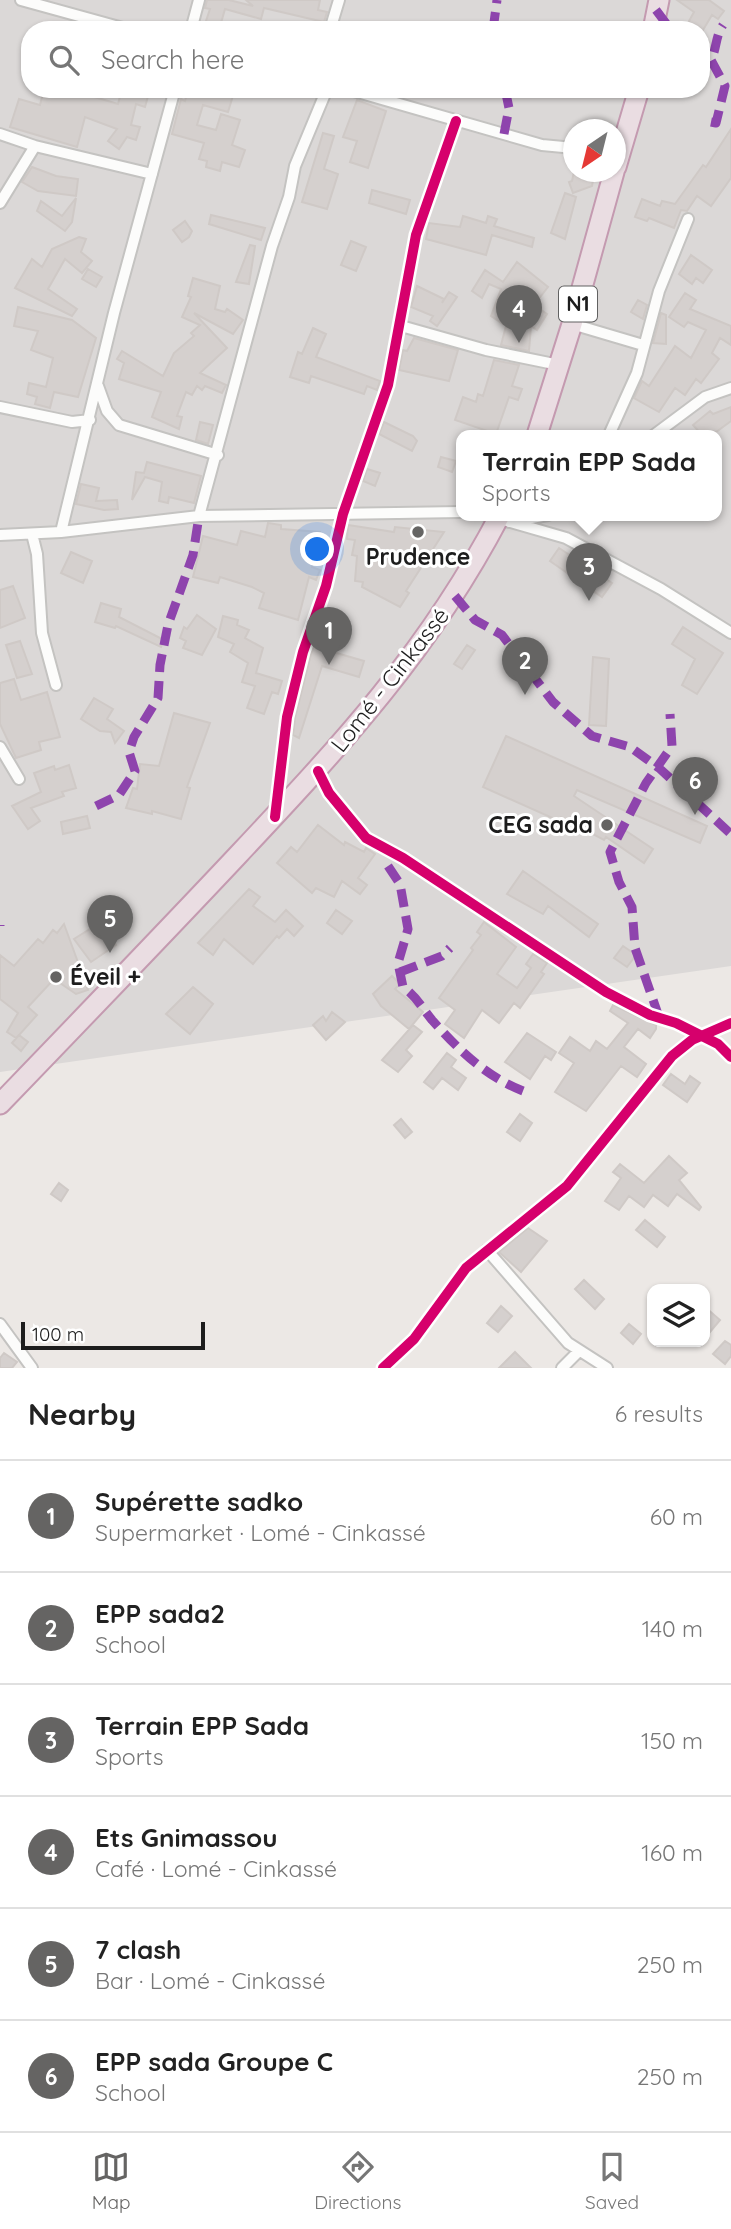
<!DOCTYPE html>
<html lang="en">
<head>
<meta charset="utf-8">
<style>
  body { margin:0; font-family:Quicksand,sans-serif; background:#f2f2f2; color:#222 }
  .controls { position:absolute; right:21px; bottom:21px; display:grid; overflow:hidden; border-radius:14px; box-shadow:0 2px 5px #0004 }
  .controls button { width:63px; height:63px; display:grid; place-items:center; padding:0; border:0; border-bottom:2px solid #e0e0e0; background:#fff; color:#222; font:35px sans-serif }
  .compass { position:absolute; left:563px; top:119px; width:63px; height:63px; border-radius:50%; background:#fff; box-shadow:0 2px 5px #0004; rotate:215deg }
  .scale { position:absolute; left:21px; bottom:18px; width:184px; box-sizing:border-box; padding-left:7px; border:4px solid #1d1d1d; border-top:0; font-size:19px; line-height:24px; white-space:nowrap; color:#1d1d1d; -webkit-text-stroke:5px #fff; paint-order:stroke }
  .you { position:absolute; left:318px; top:550px; width:24px; height:24px; margin:-18px; border:5px solid #fff; border-radius:50%; background:#1a73e8; box-shadow:0 0 0 10px #1a73e833 }
  .badge { display:grid; place-items:center; width:46px; height:46px; border-radius:50%; background:#656463; color:#fff; font-size:23px; font-weight:700 }
  .pin { position:absolute; translate:-50% -58px; filter:drop-shadow(0 2px 4px #0008) }
  .pin::after { content:''; position:absolute; top:37px; width:24px; height:21px; background:inherit; clip-path:polygon(0 0,100% 0,50% 100%) }
  .popup { position:absolute; left:456px; top:430px; width:266px; height:91px; box-sizing:border-box; display:grid; place-content:center; border-radius:14px; background:#fff; filter:drop-shadow(0 2px 5px #0005); font-size:23px; white-space:nowrap; color:#767676 }
  .popup b { font-size:26px; color:#222 }
  .popup::after { content:''; position:absolute; left:50%; top:100%; margin-left:-14px; border:14px solid transparent; border-top-color:#fff }
  .list { margin:0; padding:0; list-style:none }
  h2 { display:flex; justify-content:space-between; align-items:center; height:91px; margin:0; padding:0 28px; font-size:30px }
  h2 small { font-size:23px; font-weight:400; color:#767676 }
  .list li { display:grid; grid-template-columns:46px 1fr auto; gap:21px; align-items:center; box-sizing:border-box; height:112px; padding:0 28px; border-top:2px solid #e0e0e0 }
  .list b { display:block; font-size:26px; white-space:nowrap }
  .list p { margin:0; font-size:23px; white-space:nowrap; color:#767676 }
  .list em { font-size:23px; font-style:normal; color:#767676 }
  .icon { flex:none; width:38px; height:38px; fill:none; stroke:currentColor; stroke-width:2; stroke-linecap:round; stroke-linejoin:round }
  .map { position:relative; flex:none; width:731px; height:1368px; overflow:hidden }
  .search { position:absolute; background:#fff; box-shadow:0 2px 5px #0004; left:21px; right:21px; top:21px; height:77px; display:flex; align-items:center; gap:18px; box-sizing:border-box; padding:0 24px; border-radius:28px; color:#767676; font-size:26px }
  .sheet { height:763px; background:#fff }
  nav { display:flex; justify-content:space-around; align-items:center; box-sizing:border-box; height:98px; border-top:2px solid #e0e0e0; background:#fff; font-size:19px; color:#767676 }
  nav a { display:grid; justify-items:center; gap:4px }
  nav .on { color:#656463 }
  .map>svg:first-child { display:block }
</style>
</head>
<body>
<div class="map">
<svg width="731" height="1368" viewBox="0 0 731 1368">
  <rect width="100%" height="100%" fill="#ece8e5"/>
  <!-- residential -->
  <path fill="#dbd8d7" fill-rule="evenodd" d="M0,0H731V966L0,1072ZM30,30H701V89H30ZM574,130H616V172H574ZM461,435H717V515H461Z"/>
  <!-- building -->
  <path fill="#d5d0ce" stroke="#cfc9c6" stroke-width="2" d="M207,0H229L253,6L246,0H320L318,10L327,12L324,22L264,8L261,19L225,9L219,30H203L210,9L205,8Z
    M677,0H709L724,11L718,19L712,15L703,30H684L694,12Z
    M44,89H82L81,93L118,104L122,89H150L145,107L136,104L131,125L140,127L136,140L127,137L119,149L108,141L117,129L85,117L77,147L10,127L19,99L40,105Z
    M188,89H235L228,112L203,105L197,125L216,130L221,114L240,120L232,145L245,150L239,167L222,162L220,171L206,167L207,161L199,159L204,143L172,134L181,99L185,101Z
    M357,100L386,111L368,168L350,162L357,141L343,137Z
    M731,129V178L711,206L697,196L687,211L681,210L674,228L649,218L647,221L635,217L642,199L660,206L662,201L675,204L703,165L706,167Z
    M323,133L334,136L324,169L338,174L327,209L302,202Z
    M32,167L56,176L78,179L76,196L38,191L22,182Z
    M574,172L594,175L592,186L573,193L569,182L572,181Z
    M372,190L410,200L406,214L369,203Z
    M565,193L576,197L565,239L551,233Z
    M76,198L72,222L65,231L37,211L41,201L62,216Z
    M211,215L265,228L261,240L209,224Z
    M463,216L486,223L488,216L497,219L494,226L534,238L532,247L492,235L486,255L426,239L429,223L460,227Z
    M185,221L192,231L189,237L182,242L173,230Z
    M79,237L86,239L81,252L92,261L82,273L65,259L48,289L77,309L72,316L15,288L32,259L42,267L52,249Z
    M351,241L366,247L356,271L341,265Z
    M250,245L255,246L249,284L236,282Z
    M691,255L712,270L703,283L696,278L692,284L679,274Z
    M517,262L548,287L534,305L547,314L537,330L531,326L529,351L501,345L506,326L491,316L501,289L489,284L482,298L472,291L485,270L503,282Z
    M88,269L102,277L96,287L82,279Z
    M193,278L220,286L215,309L225,312L227,309L243,320L233,334L194,313L227,348L200,373L226,385L222,393L205,386L202,390L197,386L192,395L186,392L177,416L182,417L179,429L152,417L161,392L119,379L124,363L117,359L122,351L163,376L174,353L194,336L191,333L200,325L182,317L191,297L188,296Z
    M417,286L444,299L442,303L449,292L457,297L437,326L430,321L433,316L411,307Z
    M685,293L696,300L690,309L731,326V345L720,338L712,353L719,359L701,383L696,379L685,395L675,388L659,412L634,398L642,381L649,386L675,346L691,358L706,330L688,322L684,327L669,317Z
    M638,300L647,305L643,319L631,312Z
    M18,307L72,320L96,338L78,397L54,392L50,408L35,404L37,397L27,394L29,383L46,387L53,358L31,350L38,331L14,326Z
    M661,313L666,315V344L653,343Z
    M313,328L326,334L316,357L380,381L377,390L367,386L364,394L311,376L309,383L290,377L298,352L302,354Z
    M414,338L458,350L449,381L399,370L403,350L407,351Z
    M494,360L519,365L512,386L522,389L518,400L509,397L496,434L455,420L463,397L476,402L478,394L483,396Z
    M731,407V421L712,435H702L693,425L710,411L713,414Z
    M200,422L213,425L208,444L196,440Z
    M384,422L413,436L417,441L412,451L379,434Z
    M441,457L456,461L452,472L438,467Z
    M147,462L201,476L194,503L169,497L168,503L159,501L162,482L145,477L132,500L136,472L144,473Z
    M367,469L380,473L375,486L363,481Z
    M81,484L99,488L96,501L117,500L118,509L104,510L76,504Z
    M268,523L281,525V529L320,532L312,567L320,570L316,580L309,577L298,620L259,608L264,593L252,587L220,577L218,583L193,577L203,536L237,545L241,531L265,537Z
    M348,525L394,532L395,527L444,532L406,591L409,593L400,607L362,587L363,582L355,581L357,556L352,555L355,540L347,539Z
    M559,548L612,583L602,597L550,561Z
    M71,552L92,561L83,583L61,573Z
    M13,586L25,618L0,628V590Z
    M101,603L121,609L119,617L164,640L161,647L116,626L115,628L95,622Z
    M197,615L216,629L202,655L183,648L186,641L180,638L184,627L187,629Z
    M223,616L238,620L237,625L249,630L245,638L263,648L256,673L282,681L278,694L272,692L264,714L247,708L255,686L242,682L248,663L230,652L234,644L218,637Z
    M323,624L340,629L333,652L364,661L359,677L322,666L299,738L293,735L295,718L311,654Z
    M683,627L723,653L697,694L682,685L695,659L672,644Z
    M20,641L32,674L17,678L6,645Z
    M467,645L475,650L462,669L454,664Z
    M593,657L609,659L606,726L589,725Z
    M14,679L21,700L47,692L60,737L39,742L41,750L16,758L0,724V683Z
    M94,698L113,709L107,719L124,731L115,743L111,732L100,731L81,719Z
    M174,713L210,723L187,787L190,788L181,819L152,811V814L126,808L133,788L137,789L140,764L159,766Z
    M506,736L707,826L700,843L577,790L574,796L653,849L644,863L606,837L604,840L561,817L559,821L483,787Z
    M69,765L76,788L62,792L64,796L31,808L40,821L28,829L12,806L41,792L34,773L54,766L55,770Z
    M87,816L90,828L63,834L61,822Z
    M318,825L344,845L345,842L364,852L366,848L375,854L358,878L367,885L360,894L342,881L334,897L316,888L312,893L277,863L291,847L297,852Z
    M523,871L598,924L589,937L548,906L543,914L507,894Z
    M249,889L260,897L253,906L275,922L286,910L303,926L294,936L287,929L279,938L277,936L253,964L224,939L213,955L198,943Z
    M336,910L352,921L342,934L327,923Z
    M101,922L116,945L91,962L74,939Z
    M484,922L516,947L497,974L517,988L531,968L526,964L533,954L547,963L541,972L544,974L520,1008L514,1003L499,1023L482,1010L464,1038L445,1024L455,1010L439,998L473,950L471,948L481,935L477,932Z
    M64,924L88,990L76,994L54,979L28,1007L37,1015L19,1035L28,1042L21,1051L12,1043L19,1035L16,1038L7,1032L18,1013L0,999V955L14,966L38,939L43,943L53,930L57,933Z
    M623,946L636,955L627,967L614,958Z
    M392,976L400,984L395,989L423,1012L409,1029L381,1006L373,994Z
    M193,987L213,1004L190,1034L166,1014Z
    M613,1005L656,1025V1029L650,1038L638,1029L624,1047L646,1064L637,1077L621,1066L586,1111L555,1092L574,1063L559,1053L570,1037L590,1051L596,1041L607,1049L628,1023L610,1011Z
    M332,1012L345,1022L326,1040L313,1025L323,1016L326,1021Z
    M413,1025L422,1032L406,1050L412,1056L398,1072L382,1060Z
    M527,1033L556,1052L551,1060L545,1056L530,1079L505,1062Z
    M447,1053L456,1060L451,1067L466,1078L458,1090L442,1078L433,1089L424,1082Z
    M671,1074L685,1084L690,1076L700,1083L687,1102L663,1085Z
    M520,1114L532,1123L520,1141L507,1132Z
    M401,1119L412,1132L405,1138L394,1125Z
    M669,1156L687,1173L679,1180L701,1207L699,1210L677,1194L668,1206L653,1195L644,1207L629,1196L619,1210L605,1201L621,1178L613,1172L620,1164L644,1183Z
    M59,1183L68,1190L61,1201L51,1194Z
    M645,1220L665,1237L657,1247L636,1230Z
    M528,1228L547,1241L521,1272L499,1252Z
    M584,1280L604,1299L595,1309L575,1289Z
    M501,1306L512,1316L498,1332L487,1323Z
    M705,1307L720,1320L705,1338Z
    M629,1324L641,1334L633,1344L621,1333Z
    M725,1341L731,1345V1356L725,1364L713,1354Z
    M515,1352L531,1368H499Z
    M4,1353L17,1362L12,1368H0V1358Z"/>
  <g fill="none" stroke-linecap="round" stroke-linejoin="round">
    <defs>
      <path id="street" d="M21,0L130,30
        M191,30L199,0
        M330,30L339,0
        M347,89L542,145L574,148
        M0,134L35,146L152,174
        M0,203L35,146
        M572,324L643,345
        M401,326L486,350L559,365
        M98,386L107,411L119,425L218,455
        M0,407L72,422L90,420
        M609,435L637,373L659,291L688,219
        M654,435L705,397L731,388
        M486,515L566,538L661,589L731,633
        M199,516L272,246L289,197L295,166L327,89
        M509,522L548,515
        M61,532L114,313L175,89
        M32,534L37,554L42,633L56,685
        M0,535L61,532L199,516L461,512
        M0,747L19,779
        M318,771L329,793L366,838L403,858L606,992L650,1015L676,1023L718,1044L731,1057
        M275,813L287,717L303,652L326,586L343,514L388,385L416,235L456,121
        M487,1250L568,1343L607,1368
        M0,1324L32,1368
        M383,1368L414,1339L466,1268L567,1186L672,1056L692,1040L731,1023
        M562,1368L578,1352"/>
      <path id="highway" d="M653,30L659,0
        M616,167L639,89
        M537,435L572,324L614,172
        M0,1104C80,1021 160,938 238,855C342,744 429,651 500,515"/>
    </defs>
    <!-- street casing -->
    <use href="#street" stroke="#c4c3c1" stroke-width="14"/>
    <!-- highway casing -->
    <use href="#highway" stroke="#c49ab0" stroke-width="23"/>
    <!-- street -->
    <use href="#street" stroke="#fcfcfb" stroke-width="10"/>
    <!-- highway -->
    <use href="#highway" stroke="#eadde2" stroke-width="19"/>
    <!-- quiet -->
    <path stroke="#8e44ad" stroke-width="9" stroke-dasharray="18 9" stroke-linecap="butt" d="M656,10L671,30
      M493,30L497,0
      M711,122L716,123L725,86L711,60C717,48 715,37 723,25
      M504,134L509,108L505,89
      M455,596L475,620L502,635L553,702L592,736L630,747L659,768L731,834
      M96,806L119,795L135,771L129,752L134,737L158,698L160,665L168,625L193,555L199,516
      M388,866L400,884L408,929L398,963L403,987C417,997 422,1008 432,1020C459,1050 485,1076 523,1091
      M0,926V925
      M400,972L442,956L450,948
      M659,1017L635,948L632,907L619,882L610,852L646,783L672,746L670,714"/>
    <defs>
      <path id="cycleway" d="M318,771L329,793L366,838L403,858L606,992L650,1015L676,1023L718,1044L731,1057
        M275,817L287,717L303,652L326,586L343,514L388,385L416,235L456,121
        M383,1368L414,1339L466,1268L567,1186L672,1056L692,1040L731,1023"/>
    </defs>
    <!-- cycleway casing -->
    <use href="#cycleway" stroke="#fff" stroke-width="15"/>
    <!-- cycleway -->
    <use href="#cycleway" stroke="#d6006c" stroke-width="10"/>
  </g>
  <!-- markers -->
  <g fill="#656463" stroke="#fff" stroke-width="2.5">
    <circle cx="418" cy="532" r="7"/>
    <circle cx="607" cy="825" r="7"/>
    <circle cx="56" cy="977" r="7"/>
  </g>
  <g text-anchor="middle" stroke-width="6" stroke-linejoin="round" paint-order="stroke">
    <!-- shield labels -->
    <rect fill="#fff" stroke="#616161" stroke-width="2" x="559" y="286.5" width="38" height="35" rx="5"/>
    <g font-size="21" font-weight="bold" fill="#1d1d1d">
      <text x="578" y="311">N1</text>
    </g>
    <!-- poi labels -->
    <g font-size="23" font-weight="bold" fill="#1d1d1d" stroke="#fff">
      <text x="418" y="565">Prudence</text>
      <text x="593" y="833" text-anchor="end">CEG sada</text>
      <text x="70" y="985" text-anchor="start">Éveil +</text>
    </g>
    <!-- street labels -->
    <g font-size="23" fill="#1d1d1d" stroke="#fff">
      <text transform="translate(390 680) rotate(-52)" y="8">Lomé - Cinkassé</text>
    </g>
  </g>
</svg>
<div class="controls">
<button><svg class="icon" aria-label="layers" viewBox="0 0 24 24"><path d="M12 4l9 5-9 5-9-5zM3 14l9 5 9-5"/></svg></button>
</div>
<svg class="compass" viewBox="-18 -18 36 36"><path d="M0-13l5 13h-10z" fill="#e53935"/><path d="M0 13l5-13h-10z" fill="#767676"/></svg>
<div class="scale">100 m</div>
<div class="you"></div>
<div class="pin badge" style="left:329px;top:665px">1</div>
<div class="pin badge" style="left:525px;top:695px">2</div>
<div class="pin badge" style="left:589px;top:601px">3</div>
<div class="popup"><b>Terrain EPP Sada</b>Sports</div>
<div class="pin badge" style="left:519px;top:343px">4</div>
<div class="pin badge" style="left:110px;top:953px">5</div>
<div class="pin badge" style="left:695px;top:815px">6</div>
<div class="search"><svg class="icon" aria-label="search" viewBox="0 0 24 24"><circle cx="10" cy="10" r="6"/><path d="M15 15l6 6"/></svg>Search here</div>
</div>
<section class="sheet">
<h2>Nearby<small>6 results</small></h2>
<ul class="list">
<li><span class="badge">1</span><div><b>Supérette sadko</b><p>Supermarket · Lomé - Cinkassé</p></div><em>60 m</em></li>
<li><span class="badge">2</span><div><b>EPP sada2</b><p>School</p></div><em>140 m</em></li>
<li><span class="badge">3</span><div><b>Terrain EPP Sada</b><p>Sports</p></div><em>150 m</em></li>
<li><span class="badge">4</span><div><b>Ets Gnimassou</b><p>Café · Lomé - Cinkassé</p></div><em>160 m</em></li>
<li><span class="badge">5</span><div><b>7 clash</b><p>Bar · Lomé - Cinkassé</p></div><em>250 m</em></li>
<li><span class="badge">6</span><div><b>EPP sada Groupe C</b><p>School</p></div><em>250 m</em></li>
</ul>
</section>
<nav>
<a class="on"><svg class="icon" aria-label="map" viewBox="0 0 24 24"><path d="M3 6l6-2 6 2 6-2v14l-6 2-6-2-6 2zM9 4v14M15 6v14"/></svg>Map</a>
<a><svg class="icon" aria-label="directions" viewBox="0 0 24 24"><path d="M12 3l9 9-9 9-9-9zM9 14v-3h6M13 9l2 2-2 2"/></svg>Directions</a>
<a><svg class="icon" aria-label="saved" viewBox="0 0 24 24"><path d="M7 4h10v16l-5-4-5 4z"/></svg>Saved</a>
</nav>
</body>
</html>
